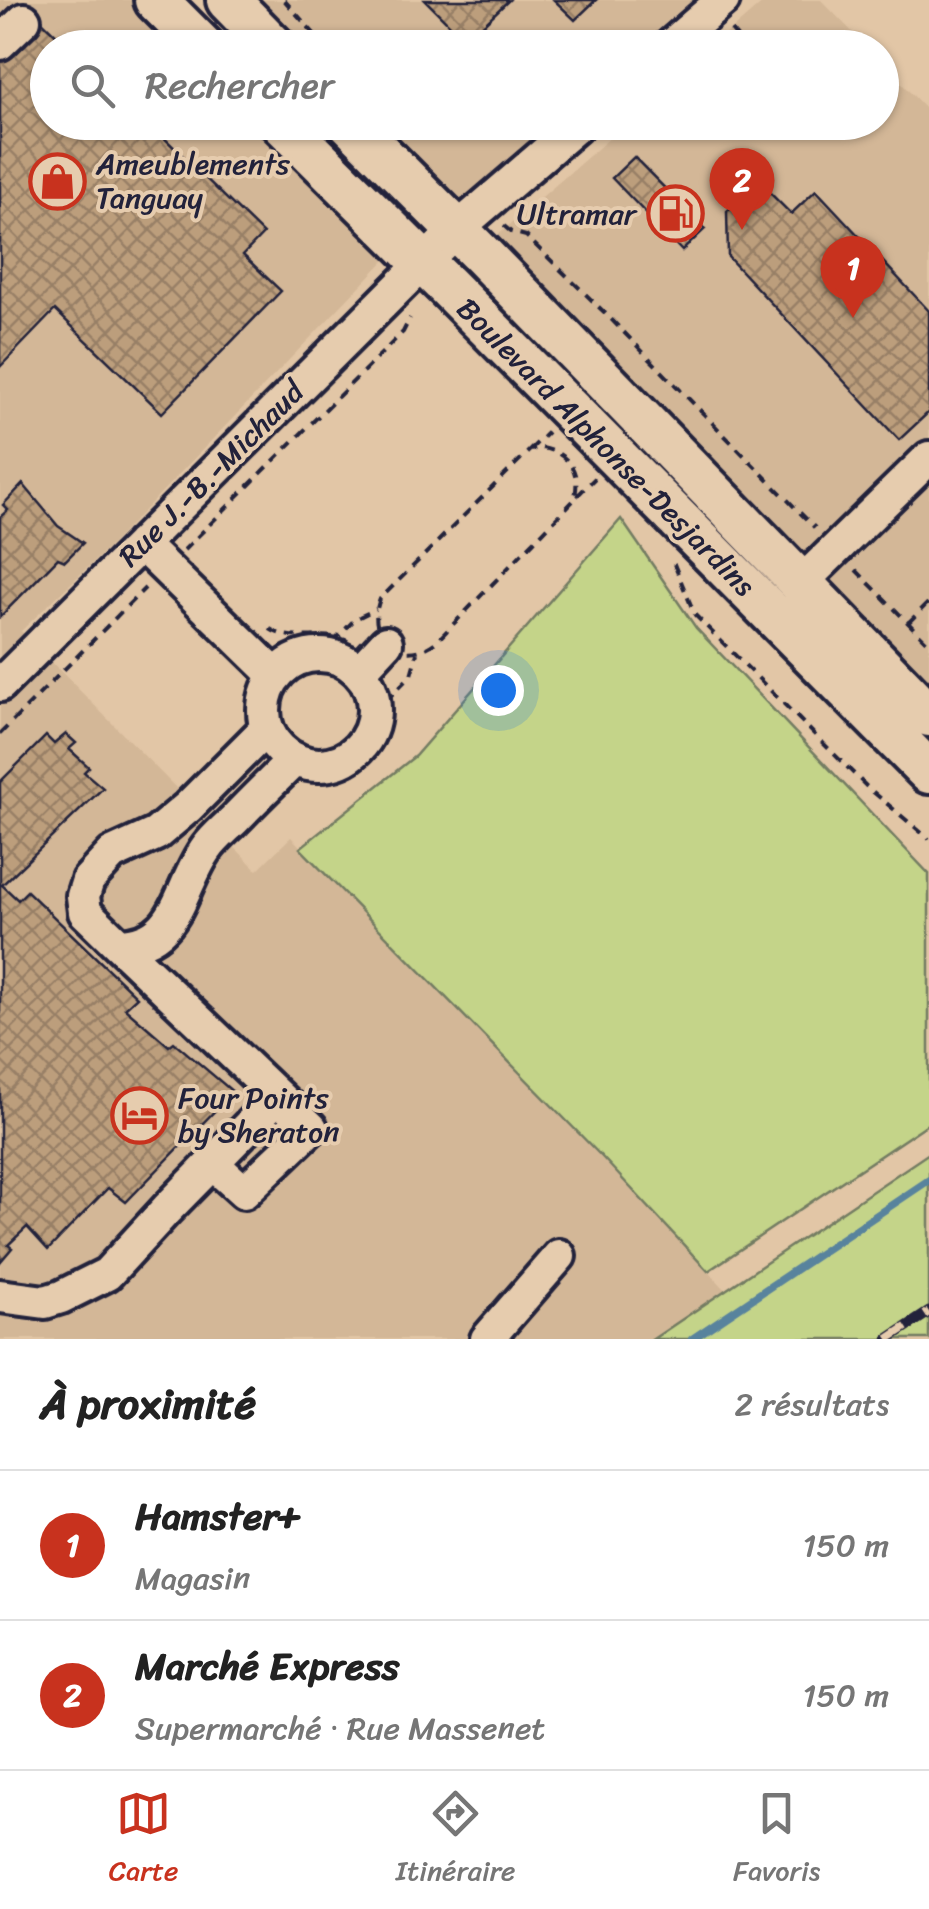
<!DOCTYPE html>
<html lang="fr">
<head>
<meta charset="utf-8">
<style>
  body { margin:0; font-family:Sriracha,sans-serif; background:#f6f6f6; color:#222 }
  .you { position:absolute; left:498px; top:690px; width:35px; height:35px; margin:-25px; border:8px solid #fff; border-radius:50%; background:#1a73e8; box-shadow:0 0 0 15px #1a73e833 }
  .badge { display:grid; place-items:center; width:65px; height:65px; border-radius:50%; background:#c8321e; color:#fff; font-size:32px; font-weight:700 }
  .pin { position:absolute; translate:-50% -82px; filter:drop-shadow(0 2px 5px #0008) }
  .pin::after { content:''; position:absolute; top:52px; width:35px; height:30px; background:inherit; clip-path:polygon(0 0,100% 0,50% 100%) }
  .list { margin:0; padding:0; list-style:none }
  h2 { display:flex; justify-content:space-between; align-items:center; height:130px; margin:0; padding:0 40px; font-size:42px }
  h2 small { font-size:32px; font-weight:400; color:#767676 }
  .list li { display:grid; grid-template-columns:65px 1fr auto; gap:30px; align-items:center; box-sizing:border-box; height:150px; padding:0 40px; border-top:2px solid #e0e0e0 }
  .list b { display:block; font-size:38px; white-space:nowrap }
  .list p { margin:0; font-size:32px; white-space:nowrap; color:#767676 }
  .list em { font-size:32px; font-style:normal; color:#767676 }
  .icon { flex:none; width:55px; height:55px; fill:none; stroke:currentColor; stroke-width:2; stroke-linecap:round; stroke-linejoin:round }
  .map { position:relative; flex:none; width:929px; height:1339px; overflow:hidden }
  .search { position:absolute; background:#fff; box-shadow:0 2px 8px #0004; left:30px; right:30px; top:30px; height:110px; display:flex; align-items:center; gap:25px; box-sizing:border-box; padding:0 35px; border-radius:55px; color:#767676; font-size:38px }
  .sheet { height:430px; background:#fff }
  nav { display:flex; justify-content:space-around; align-items:center; box-sizing:border-box; height:140px; border-top:2px solid #e0e0e0; background:#fff; font-size:28px; color:#767676 }
  nav a { display:grid; justify-items:center; gap:5px }
  nav .on { color:#c8321e }
  .map>svg:first-child { display:block }
</style>
</head>
<body>
<div class="map">
<svg width="929" height="1339" viewBox="0 0 929 1339">
  <defs>
    <pattern id="building-cross-hatch" width="8" height="8" patternUnits="userSpaceOnUse" patternTransform="scale(2.5)"><rect width="8" height="8" fill="#bc9e7b"/><path d="M0 0l8 8M0 8l8-8" fill="none" stroke="#988066"/></pattern>
  </defs>
  <rect width="100%" height="100%" fill="#e2c6a6"/>
  <filter id="ink" filterUnits="userSpaceOnUse"><feTurbulence type="fractalNoise" baseFrequency=".01" numOctaves="2"/><feDisplacementMap in="SourceGraphic" scale="20" xChannelSelector="R" yChannelSelector="G"/><feConvolveMatrix kernelMatrix="1 2 1 2 8 2 1 2 1" color-interpolation-filters="sRGB"/></filter>
  <g filter="url(#ink)">
    <!-- built -->
    <path fill="#d3b797" d="M0,0H134L181,47L48,48V122L256,123L389,256L108,548L21,631L257,870L291,837L603,1158L726,1290L653,1339H0Z
      M258,0H693L637,48L297,47Z
      M766,0H821L867,47H712Z
      M882,63L929,112V687L489,243L627,123L882,122Z
      M362,123H549L450,209Z"/>
    <!-- grass -->
    <path fill="#c4d489" stroke="#737b62" stroke-width="2.5" d="M621,519L696,628L929,874V1123L708,1271L603,1158L300,848L415,756Z
      M929,1153V1339H653Z"/>
    <g fill="none" stroke-linecap="round" stroke-linejoin="round">
      <!-- stream -->
      <path stroke="#59839d" stroke-width="8" d="M692,1339L929,1180"/>
    </g>
    <!-- building -->
    <path fill="url(#building-cross-hatch)" stroke="#22223b" stroke-width="2.5" d="M425,0H509L466,41Z
      M554,0H596L575,20Z
      M38,17L70,48H48V122H148L263,234L243,255L281,291L162,413L55,310L0,367V56Z
      M634,157L705,229L682,251L612,178Z
      M759,182L791,214L816,190L929,311V412L899,440L728,257L727,211Z
      M23,484L58,526L83,543L65,561L58,558L0,617V517L8,510L3,505Z
      M66,734L76,743L69,749L89,767L84,772L103,788L2,885L18,900L27,891L137,997L125,1008L169,1046L174,1042L233,1092L126,1202L108,1188L48,1250L27,1227L8,1245L12,1248L0,1262V782L46,736L54,744Z"/>
    <g fill="none" stroke-linecap="round" stroke-linejoin="round">
      <defs>
        <path id="minor" d="M0,43L24,20
          M668,48L723,0
          M141,544L275,675
          M801,583L929,458
          M264 710a55 55 0 1 1 110 0a55 55 0 1 1-110 0Z
          M359,672L386,643
          M0,685L457,229L581,122
          M266,729L188,807L156,834L112,854L88,880L83,896L85,912L119,945C180,944 178,888 207,848C214,838 225,829 234,820C254,799 275,779 295,759
          M119,945L311,1128L244,1192L212,1163
          M0,1296L45,1302L61,1297L107,1274L167,1209L277,1097
          M487,1339L559,1256"/>
        <path id="major" d="M156,0L204,48
          M228,0L275,48
          M281,122L447,286L929,772
          M349,122L483,256L929,715"/>
      </defs>
      <!-- minor casing -->
      <use href="#minor" stroke="#22223b" stroke-width="40"/>
      <!-- major casing -->
      <use href="#major" stroke="#22223b" stroke-width="50"/>
      <!-- path -->
      <path stroke="#22223b" stroke-width="4" stroke-dasharray="10 8" stroke-linecap="butt" d="M284,0L327,48
        M731,30L746,48
        M504,226L511,232L526,236L607,315L815,528
        M542,448C569,453 582,473 574,500L436,642C402,668 364,638 380,599L530,450Z
        M530,450L548,432
        M577,496L595,478
        M184,550L403,332L410,318
        M674,564L695,615L866,786L929,839
        M856,570L929,644
        M908,623L929,602
        M270,629C293,644 323,630 348,641
        M321,655L355,619L376,609
        M374,713L411,675L417,653
        M0,734L145,588"/>
      <!-- minor -->
      <use href="#minor" stroke="#e6ccae" stroke-width="32"/>
      <!-- major -->
      <use href="#major" stroke="#e6ccae" stroke-width="42"/>
      <defs>
        <path id="rail" d="M888,1339L929,1312"/>
      </defs>
      <!-- rail casing -->
      <use href="#rail" stroke="#22223b" stroke-width="11"/>
      <!-- rail -->
      <use href="#rail" stroke="#e6ccae" stroke-width="8" stroke-dasharray="22" stroke-linecap="butt"/>
    </g>
  </g>
  <!-- icons -->
  <defs>
    <symbol id="shop-ring" viewBox="-11 -11 22 22"><circle r="9.5" fill="#e6ccae" stroke="#c8321e" stroke-width="1.5"/><path d="M-5-2.5h2.3a2.7 3.5 0 0 1 5.4 0H5L5.5 6h-11ZM-1.5-2.5h3a1.5 2.3 0 0 0-3 0Z" fill="#c8321e"/></symbol>
    <symbol id="fuel-ring" viewBox="-11 -11 22 22"><circle r="9.5" fill="#e6ccae" stroke="#c8321e" stroke-width="1.5"/><path d="M-5.5-6h7V0h2V4h1.3V-2.5L3-4.5l.8-.8L6-3V5H2.5V1h-1V6h-7ZM-4.2-4.7v3.2H.2V-4.7Z" fill="#c8321e"/></symbol>
    <symbol id="hotel-ring" viewBox="-11 -11 22 22"><circle r="9.5" fill="#e6ccae" stroke="#c8321e" stroke-width="1.5"/><path d="M-6-4.5h1.5V1H6V5H4.5V3h-9V5H-6ZM-4 0a1.8 1.8 0 1 1 3.6 0ZM.5 0V-2.5h3Q6-2.5 6 0Z" fill="#c8321e"/></symbol>
  </defs>
  <g fill-rule="evenodd">
    <use href="#shop-ring" x="26" y="150" width="63" height="63"/>
    <use href="#fuel-ring" x="644" y="182" width="63" height="63"/>
    <use href="#hotel-ring" x="108" y="1084" width="63" height="63"/>
  </g>
  <g text-anchor="middle" stroke-width="8" stroke-linejoin="round" paint-order="stroke">
    <!-- poi labels -->
    <g font-size="30" fill="#22223b" stroke="#e6ccae" text-anchor="start">
      <text x="96" y="174">Ameublements<tspan x="96" dy="34">Tanguay</tspan></text>
      <text x="636" y="224" text-anchor="end">Ultramar</text>
      <text x="178" y="1108">Four Points<tspan x="178" dy="34">by Sheraton</tspan></text>
    </g>
    <!-- street labels -->
    <g font-size="30" fill="#22223b" stroke="#e6ccae">
      <text transform="translate(606 447) rotate(45)" y="10">Boulevard Alphonse-Desjardins</text>
      <text transform="translate(211 474) rotate(-45)" y="10">Rue J.-B.-Michaud</text>
    </g>
  </g>
</svg>
<div class="you"></div>
<div class="pin badge" style="left:853px;top:318px">1</div>
<div class="pin badge" style="left:742px;top:230px">2</div>
<div class="search"><svg class="icon" aria-label="search" viewBox="0 0 24 24"><circle cx="10" cy="10" r="6"/><path d="M15 15l6 6"/></svg>Rechercher</div>
</div>
<section class="sheet">
<h2>À proximité<small>2 résultats</small></h2>
<ul class="list">
<li><span class="badge">1</span><div><b>Hamster+</b><p>Magasin</p></div><em>150 m</em></li>
<li><span class="badge">2</span><div><b>Marché Express</b><p>Supermarché · Rue Massenet</p></div><em>150 m</em></li>
</ul>
</section>
<nav>
<a class="on"><svg class="icon" aria-label="map" viewBox="0 0 24 24"><path d="M3 6l6-2 6 2 6-2v14l-6 2-6-2-6 2zM9 4v14M15 6v14"/></svg>Carte</a>
<a><svg class="icon" aria-label="directions" viewBox="0 0 24 24"><path d="M12 3l9 9-9 9-9-9zM9 14v-3h6M13 9l2 2-2 2"/></svg>Itinéraire</a>
<a><svg class="icon" aria-label="saved" viewBox="0 0 24 24"><path d="M7 4h10v16l-5-4-5 4z"/></svg>Favoris</a>
</nav>
</body>
</html>
